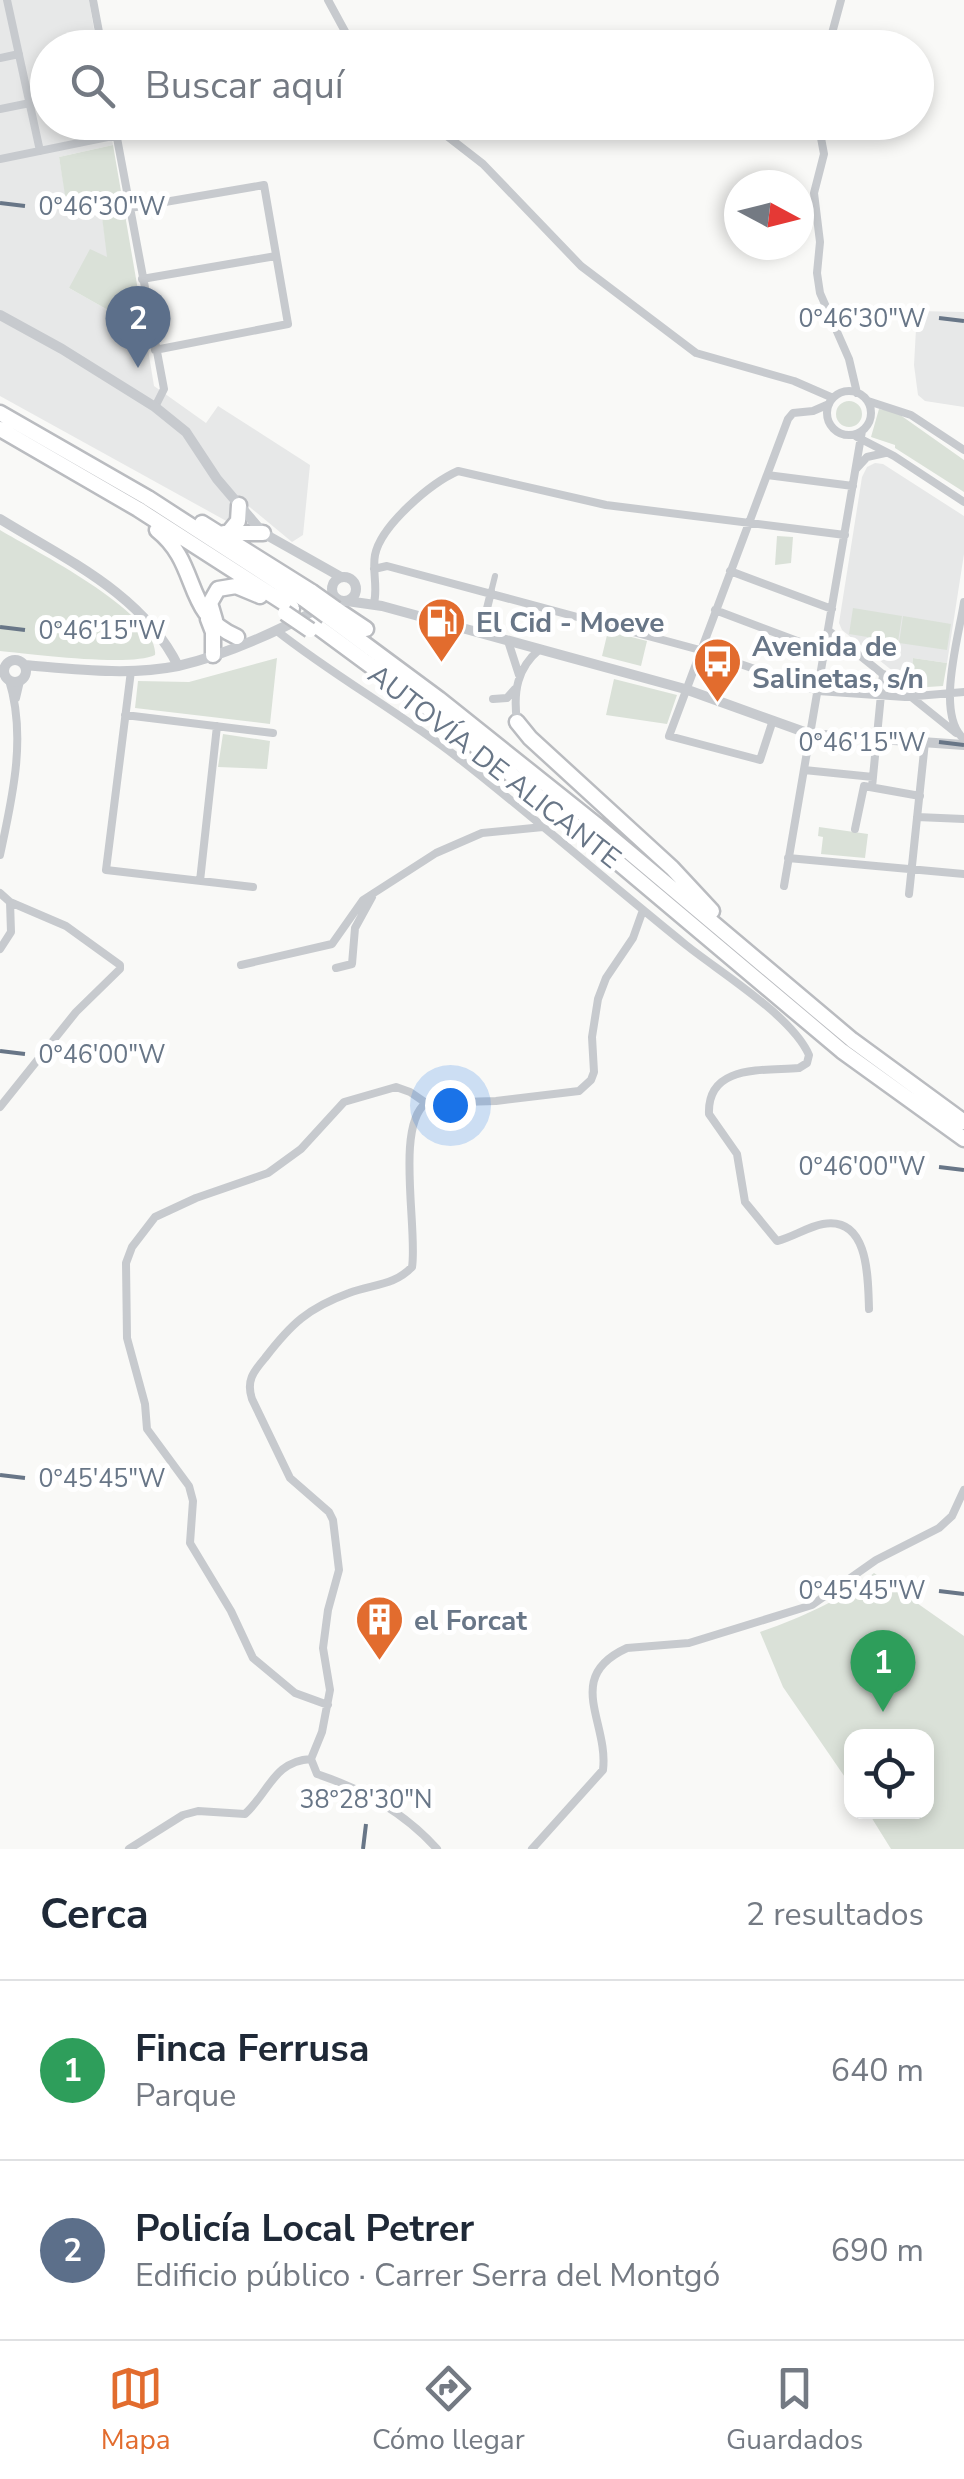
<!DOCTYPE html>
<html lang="es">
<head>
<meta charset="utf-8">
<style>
  body { margin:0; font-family:"Nunito Sans",sans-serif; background:#f6f6f7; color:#1f2937 }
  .controls { position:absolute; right:30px; bottom:30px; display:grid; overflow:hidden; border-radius:20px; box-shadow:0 5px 15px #0003 }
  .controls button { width:90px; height:90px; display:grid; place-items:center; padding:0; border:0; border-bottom:2px solid #e0e1e3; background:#fff; color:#1f2937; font:50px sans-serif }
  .compass { position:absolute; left:724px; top:170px; width:90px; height:90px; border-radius:50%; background:#fff; box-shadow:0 5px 15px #0003; rotate:97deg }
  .you { position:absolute; left:450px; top:1105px; width:35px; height:35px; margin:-25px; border:8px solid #fff; border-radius:50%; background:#1a73e8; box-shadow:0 0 0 15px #1a73e833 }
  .badge { display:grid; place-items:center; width:65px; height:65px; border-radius:50%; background:#e26c2e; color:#fff; font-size:32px; font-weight:700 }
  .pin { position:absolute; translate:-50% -82px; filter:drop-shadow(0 2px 5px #0008) }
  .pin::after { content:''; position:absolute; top:52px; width:35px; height:30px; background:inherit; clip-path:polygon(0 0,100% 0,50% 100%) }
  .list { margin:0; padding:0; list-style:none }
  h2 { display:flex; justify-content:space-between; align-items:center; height:130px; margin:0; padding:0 40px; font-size:42px }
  h2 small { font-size:32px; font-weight:400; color:#747a83 }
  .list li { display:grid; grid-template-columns:65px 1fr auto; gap:30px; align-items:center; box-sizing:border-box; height:180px; padding:0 40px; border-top:2px solid #e0e1e3 }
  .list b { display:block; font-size:38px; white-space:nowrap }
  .list p { margin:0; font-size:32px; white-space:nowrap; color:#747a83 }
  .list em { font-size:32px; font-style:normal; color:#747a83 }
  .icon { flex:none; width:55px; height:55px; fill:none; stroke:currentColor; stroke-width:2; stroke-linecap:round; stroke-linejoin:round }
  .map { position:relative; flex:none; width:964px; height:1849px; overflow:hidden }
  .search { position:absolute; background:#fff; box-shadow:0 5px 15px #0003; left:30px; right:30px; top:30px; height:110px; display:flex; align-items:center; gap:25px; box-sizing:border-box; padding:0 35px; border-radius:55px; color:#747a83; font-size:38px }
  .sheet { height:490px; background:#fff }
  nav { display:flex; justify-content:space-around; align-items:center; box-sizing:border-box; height:140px; border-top:2px solid #e0e1e3; background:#fff; font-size:28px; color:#747a83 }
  nav a { display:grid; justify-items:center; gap:5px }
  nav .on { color:#e26c2e }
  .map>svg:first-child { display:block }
</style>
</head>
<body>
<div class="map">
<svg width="964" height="1849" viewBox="0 0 964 1849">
  <rect width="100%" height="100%" fill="#f9f9f7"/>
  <!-- built -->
  <path fill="#e7e8e8" d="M0,0H89L97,47L48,48V122L109,123L113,145L59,157L69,214L101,208L108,259L69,288L145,331L154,386L206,423L218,406L310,465L303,535L292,542L246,504L230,523L0,396Z
    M917,311L964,312V407L925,401L918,395L914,365Z
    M875,463L883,464L964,516V554L947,663L913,658L910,685L842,630L839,623L862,477L867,467Z"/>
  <!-- green -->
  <path fill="#dae1d8" d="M113,145L145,331L69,288L90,249L107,257L101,209L68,214L59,157Z
    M836 414a13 13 0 1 1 26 0a13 13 0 1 1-26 0Z
    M879,409L896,412L964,460V492L895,448V445L871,437Z
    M0,530C33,550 160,614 155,655C131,667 30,654 0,651Z
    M777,536L793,537L791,563L775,565Z
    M853,608L902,616L898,642L849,634Z
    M903,616L951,624L947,650L899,643Z
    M608,631L647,641L641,666L602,656Z
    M277,658L270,724L135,708L138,681L189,682Z
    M913,658L947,663L943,686L913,688L910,685Z
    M614,679L677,695L667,724L606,715Z
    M223,734L270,741L267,769L218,767Z
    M819,827L868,834L865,858L821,854L823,837L818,836Z
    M874,1573L964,1636V1849H891L868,1812H926V1736H852L851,1786L783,1687L760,1632C803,1617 839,1601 874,1573Z"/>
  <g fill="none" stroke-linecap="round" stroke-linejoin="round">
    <defs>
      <path id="motorway" d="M0,413L148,498L304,599
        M0,429L138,509L292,608
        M202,523L312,592
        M157,530C201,565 182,613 237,637
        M229,532L238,521L239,505
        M224,533H263
        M336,609L366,629
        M327,616L439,699L598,826L852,1040L964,1122
        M208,619L213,632V655
        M215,620L210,603L218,589L236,586L260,596
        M314,624L436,714L570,822L842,1051L964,1139
        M517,722L530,738L672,868L712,911"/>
    </defs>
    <!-- motorway casing -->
    <use href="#motorway" stroke="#babcc0" stroke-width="19"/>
    <!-- pedestrian -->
    <path stroke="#c7cace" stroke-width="6" d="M491,592L495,576"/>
    <!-- minor -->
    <path stroke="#c7cace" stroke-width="8" d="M7,0L40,151
      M93,0L102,48
      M328,0L354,48
      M828,48L841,0
      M0,58L19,54
      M0,109L30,103
      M114,122L164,389L155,407
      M429,122L483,164L581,266L696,353L794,381L833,398
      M818,122L824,154L814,193L820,242L817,273L820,293L849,359L857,393
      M0,159L181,122
      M130,208L264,185L288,324L155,350
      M142,279L276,256
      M827 413a22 22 0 1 1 44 0a22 22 0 1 1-44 0Z
      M868,401L911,415L964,450
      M857,437L894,456L964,502
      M856,469L867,457L885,453
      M767,475L853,486
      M374,569L387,566L700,650L818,691L905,697L964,692
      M730,571L832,609
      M964,602C959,636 935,715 964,739
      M374,603C378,587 372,571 375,555C381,525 431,483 458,471L606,505L845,535
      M715,610L824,651
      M828,630L956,733
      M277,631C334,676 399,712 457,757C535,818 609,883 686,945C721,973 792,1016 809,1055L807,1063L799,1068C763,1071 707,1064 709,1114L737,1154L745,1202L777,1241C793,1237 807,1227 823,1224C869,1216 868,1278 869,1309
      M481,633L491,592
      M508,641L519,675
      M131,671L106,870L253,887
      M16,698L20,681
      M493,699L507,698L515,689
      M125,715L273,733
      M773,720L760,760L669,736L788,419L793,413L813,411L829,404
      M517,721C513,692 517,668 540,649
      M804,770L873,777
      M864,786L920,796
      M872,787L883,674
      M917,817L964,819
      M855,829L864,786
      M0,855C12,799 27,737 9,680
      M788,858L964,874
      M200,881L217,726
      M784,886L862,431
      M0,893L10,902L66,926L120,965V969L76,1012L0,1107
      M909,894L925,742
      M0,949L11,932L10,902
      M241,965L332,944L363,900L436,853L482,833L543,827
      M336,968L352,964L355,928L372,897
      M328,1705L295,1693L253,1658L231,1611L190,1543L193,1501L189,1486L147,1429L145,1404L127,1338L126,1263L132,1247L155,1217L196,1198L268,1173L301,1149L344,1102L396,1087L410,1092L426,1103
      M129,1849L183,1815L198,1811L245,1814C269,1792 274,1761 311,1759
      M437,1849C405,1813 362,1789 317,1774L311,1759L322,1732L330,1690L323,1648L328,1610L339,1570L333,1520L329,1512L290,1478L252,1399C246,1381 253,1372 265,1358C291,1324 308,1308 349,1293C372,1284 394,1286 412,1267C418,1231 395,1126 426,1103L496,1101L579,1091L591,1080L594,1072L592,1037L598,999L606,978L633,938L643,910
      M532,1849L603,1770C609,1722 563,1677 627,1648L689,1643L812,1605L876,1560L939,1528L952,1516L964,1490"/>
    <!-- tertiary -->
    <path stroke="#c7cace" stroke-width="10" d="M0,315L62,349L155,407L186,432L217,479L263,533L341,577
      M0,519C65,559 143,594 178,666
      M332 589a12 12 0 1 1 24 0a12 12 0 1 1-24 0Z
      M347,601L382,606L685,689L810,734L964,745
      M4 671a11 11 0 1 1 22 0a11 11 0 1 1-22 0Z
      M24,665C74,669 128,676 178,666C227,655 276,632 321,608"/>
    <!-- motorway -->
    <use href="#motorway" stroke="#fff" stroke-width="14"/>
    <defs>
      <path id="motorway-bridge" d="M312,592L336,609
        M304,599L327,616
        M285,613L310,630"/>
    </defs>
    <!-- motorway-bridge casing -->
    <use href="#motorway-bridge" stroke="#babcc0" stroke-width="19" stroke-linecap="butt"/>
    <!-- motorway-bridge -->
    <use href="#motorway-bridge" stroke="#fff" stroke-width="14"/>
  </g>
  <!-- ticks -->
  <path fill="none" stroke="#687687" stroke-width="4" d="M0,203L25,206M939,318L964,321M0,627L25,630M939,742L964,745M0,1051L25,1054M939,1167L964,1170M0,1475L25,1478M939,1591L964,1594M363,1849L366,1824"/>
  <!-- icons -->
  <defs>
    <symbol id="fuel-pin" viewBox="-11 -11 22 30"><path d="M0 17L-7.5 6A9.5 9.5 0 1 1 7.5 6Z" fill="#e26c2e" stroke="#fff"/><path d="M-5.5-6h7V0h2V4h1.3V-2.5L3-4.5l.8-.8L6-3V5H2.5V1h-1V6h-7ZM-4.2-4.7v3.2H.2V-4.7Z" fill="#fff"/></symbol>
    <symbol id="bus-pin" viewBox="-11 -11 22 30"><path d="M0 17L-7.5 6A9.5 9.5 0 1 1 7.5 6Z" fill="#e26c2e" stroke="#fff"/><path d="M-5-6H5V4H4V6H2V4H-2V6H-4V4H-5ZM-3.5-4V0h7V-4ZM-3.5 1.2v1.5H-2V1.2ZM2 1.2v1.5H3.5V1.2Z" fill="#fff"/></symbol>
    <symbol id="building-pin" viewBox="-11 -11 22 30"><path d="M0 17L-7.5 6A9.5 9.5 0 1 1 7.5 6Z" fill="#e26c2e" stroke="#fff"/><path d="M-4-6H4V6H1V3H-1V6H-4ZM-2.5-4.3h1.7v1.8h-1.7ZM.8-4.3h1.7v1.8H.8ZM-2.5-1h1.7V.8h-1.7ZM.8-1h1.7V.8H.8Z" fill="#fff"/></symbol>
  </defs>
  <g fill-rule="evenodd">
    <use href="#fuel-pin" x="414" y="594" width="55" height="75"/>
    <use href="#bus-pin" x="690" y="634" width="55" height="75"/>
    <use href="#building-pin" x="352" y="1592" width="55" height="75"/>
  </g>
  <g text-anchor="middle" stroke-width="10" stroke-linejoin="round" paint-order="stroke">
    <!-- poi labels -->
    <g font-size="28" font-weight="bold" fill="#687687" stroke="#fff" text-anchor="start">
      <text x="476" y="632">El Cid - Moeve</text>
      <text x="752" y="656">Avenida de<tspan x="752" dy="32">Salinetas, s/n</tspan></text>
      <text x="414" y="1630">el Forcat</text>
    </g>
    <!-- street labels -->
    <g font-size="28" fill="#687687" stroke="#fff">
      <text transform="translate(495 766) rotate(38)" y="10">AUTOVÍA DE ALICANTE</text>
    </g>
  </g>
  <g font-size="25" text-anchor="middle" fill="#687687" stroke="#fff" stroke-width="10" stroke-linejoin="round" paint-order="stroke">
    <text x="102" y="215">0°46'30"W</text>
    <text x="862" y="327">0°46'30"W</text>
    <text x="102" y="639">0°46'15"W</text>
    <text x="862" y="751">0°46'15"W</text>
    <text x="102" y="1063">0°46'00"W</text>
    <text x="862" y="1175">0°46'00"W</text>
    <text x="102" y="1487">0°45'45"W</text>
    <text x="862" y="1599">0°45'45"W</text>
    <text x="366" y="1808">38°28'30"N</text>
  </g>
</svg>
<div class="controls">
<button><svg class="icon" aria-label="locate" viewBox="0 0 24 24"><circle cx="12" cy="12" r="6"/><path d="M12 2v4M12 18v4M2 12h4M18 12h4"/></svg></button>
</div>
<svg class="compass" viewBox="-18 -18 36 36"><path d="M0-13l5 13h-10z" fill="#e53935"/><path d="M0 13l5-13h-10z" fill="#747a83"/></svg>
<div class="you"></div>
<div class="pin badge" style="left:883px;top:1712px;background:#2e9e5b">1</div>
<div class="pin badge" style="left:138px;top:368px;background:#5c6f8a">2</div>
<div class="search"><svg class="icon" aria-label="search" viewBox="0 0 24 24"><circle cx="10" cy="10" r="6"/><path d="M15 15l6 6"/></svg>Buscar aquí</div>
</div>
<section class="sheet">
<h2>Cerca<small>2 resultados</small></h2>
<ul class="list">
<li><span class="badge" style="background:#2e9e5b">1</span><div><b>Finca Ferrusa</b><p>Parque</p></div><em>640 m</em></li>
<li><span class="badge" style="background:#5c6f8a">2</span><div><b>Policía Local Petrer</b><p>Edificio público · Carrer Serra del Montgó</p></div><em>690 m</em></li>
</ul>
</section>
<nav>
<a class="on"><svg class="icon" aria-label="map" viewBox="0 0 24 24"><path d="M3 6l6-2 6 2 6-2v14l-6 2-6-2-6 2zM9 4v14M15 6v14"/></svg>Mapa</a>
<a><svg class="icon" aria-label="directions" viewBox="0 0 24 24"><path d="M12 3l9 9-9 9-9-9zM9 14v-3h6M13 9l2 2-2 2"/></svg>Cómo llegar</a>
<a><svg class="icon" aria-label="saved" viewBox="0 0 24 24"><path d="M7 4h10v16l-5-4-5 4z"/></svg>Guardados</a>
</nav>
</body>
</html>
